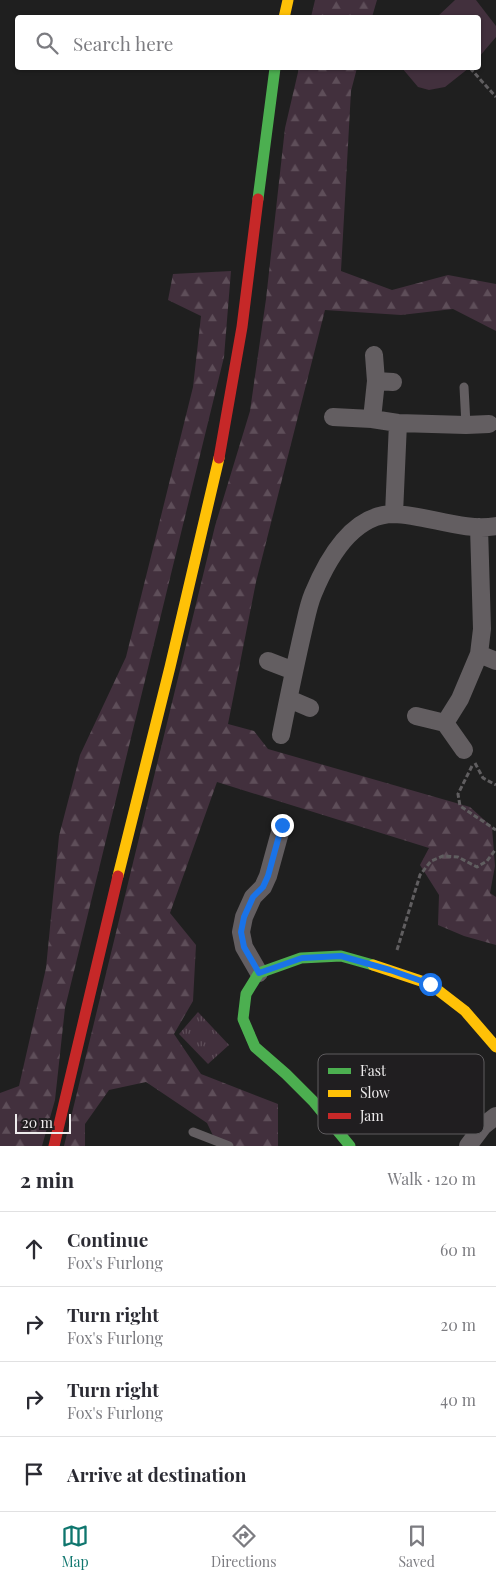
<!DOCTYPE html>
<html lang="en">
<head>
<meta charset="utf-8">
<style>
  body { margin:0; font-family:"Playfair Display",serif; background:#f2f2f3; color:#2b2b33 }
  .scale { position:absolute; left:15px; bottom:12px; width:56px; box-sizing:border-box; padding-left:5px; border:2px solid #eeeced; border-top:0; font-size:14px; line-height:18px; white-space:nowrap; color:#eeeced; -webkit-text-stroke:4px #201e20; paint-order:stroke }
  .stop { position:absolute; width:15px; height:15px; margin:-11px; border:4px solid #1a73e8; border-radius:50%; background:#fff }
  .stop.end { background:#1a73e8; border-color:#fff; box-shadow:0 1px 5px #0008 }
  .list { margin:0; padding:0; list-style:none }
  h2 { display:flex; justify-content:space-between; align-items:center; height:65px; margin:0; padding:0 20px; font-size:21px }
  h2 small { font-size:16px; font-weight:400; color:#7c7c81 }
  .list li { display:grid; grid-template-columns:32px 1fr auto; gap:15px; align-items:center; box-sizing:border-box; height:75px; padding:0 20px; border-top:1px solid #e1e1e2 }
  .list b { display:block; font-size:19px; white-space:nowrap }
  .list p { margin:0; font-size:16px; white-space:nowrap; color:#7c7c81 }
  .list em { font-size:16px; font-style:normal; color:#7c7c81 }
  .icon { flex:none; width:28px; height:28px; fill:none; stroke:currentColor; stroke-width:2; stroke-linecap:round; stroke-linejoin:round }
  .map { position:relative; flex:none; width:496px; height:1146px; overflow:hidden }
  .search { position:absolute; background:#fff; box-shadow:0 1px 4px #0004; left:15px; right:15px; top:15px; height:55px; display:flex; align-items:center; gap:12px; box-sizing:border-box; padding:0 18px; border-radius:5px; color:#7c7c81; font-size:19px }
  .sheet { height:365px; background:#fff }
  nav { display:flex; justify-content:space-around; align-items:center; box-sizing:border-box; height:70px; border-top:1px solid #e1e1e2; background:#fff; font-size:14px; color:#7c7c81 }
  nav a { display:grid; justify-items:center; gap:2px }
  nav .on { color:#0f766e }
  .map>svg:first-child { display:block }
</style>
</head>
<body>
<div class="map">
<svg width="496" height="1146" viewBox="0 0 496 1146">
  <defs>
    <pattern id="forest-firs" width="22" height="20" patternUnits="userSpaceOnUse" patternTransform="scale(1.25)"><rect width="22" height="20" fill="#42303d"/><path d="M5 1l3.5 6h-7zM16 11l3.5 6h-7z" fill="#5e4e59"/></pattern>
    <pattern id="park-tufts" width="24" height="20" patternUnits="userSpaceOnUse" patternTransform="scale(1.25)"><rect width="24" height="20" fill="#42303d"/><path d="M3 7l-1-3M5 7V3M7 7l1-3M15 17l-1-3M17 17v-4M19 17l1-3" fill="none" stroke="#5e4e59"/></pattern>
  </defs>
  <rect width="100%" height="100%" fill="#1f1f1f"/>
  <!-- forest -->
  <path fill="url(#forest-firs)" d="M315,0H377L372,17H311Z
    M299,68H357L351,91L341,271L392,290L448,275L496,284V331L453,309L401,315L325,310L256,582L228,724L254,731L268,749L470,807L492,827L495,866L490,893L496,897V945L464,936L438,925L439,895L420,865L429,848L217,782L170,913L196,945L193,1001L174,1034L201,1074L278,1104V1146H218L207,1123L146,1082L109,1090L85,1124V1146H64L215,526L250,411L266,299L285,128Z
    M231,271L224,357L65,1008L55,1100L42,1146H0V1093L19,1086L46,968L59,836L80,755L126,657L193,387L201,316L168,300L173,274Z"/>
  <!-- park -->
  <path fill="url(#park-tufts)" d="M198,1012L229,1045L208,1064L179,1034Z"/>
  <!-- garden -->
  <path fill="#42303d" d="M455,0H476L496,26V37L479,57L478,18L437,17Z
    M402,68H469L445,87L429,90L418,87Z"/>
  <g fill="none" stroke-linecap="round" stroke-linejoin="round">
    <!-- path -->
    <path stroke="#605e60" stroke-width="3" stroke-dasharray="5 2.5" stroke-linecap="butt" d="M470,68L496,97
      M475,763L483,778L496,785
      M472,766L458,794L460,806L496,830
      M397,950L420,875L431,861L443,856L458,857L477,867L487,861L496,849"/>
    <!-- lane -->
    <path stroke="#635e61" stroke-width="9" d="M464,387L466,425
      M193,1132L229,1146"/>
    <!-- street -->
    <path stroke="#635e61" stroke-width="18" d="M376,381L393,382
      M333,417L372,419L398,423L466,425L489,424
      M372,419L376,381L374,355
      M394,514L398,423
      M479,654L496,661
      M268,661L294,671
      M289,699L310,708
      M416,716L445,723L464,750
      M445,723L460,699L479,654L482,629L479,527
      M281,735C288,700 295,666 303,631C306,619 308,606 313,594C327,560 352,514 394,514C427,515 464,532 496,526
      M259,973L244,947L241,932L244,917L253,897L263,887L268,876L282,825
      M468,1146L483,1126L496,1116"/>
    <!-- fast -->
    <path stroke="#4caf50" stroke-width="11" d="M258,199L275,68
      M350,1146L313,1101L286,1074L255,1047L243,1019L246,994L259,973L301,958L341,956L373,965"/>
    <!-- slow -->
    <path stroke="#ffc107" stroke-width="11" d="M284,18L288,0
      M118,876L170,667L219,458
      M373,965L430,984L465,1011L496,1047"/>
    <!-- jam -->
    <path stroke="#c62828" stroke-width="11" d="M219,458L242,327L258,199
      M54,1146L118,876"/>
  </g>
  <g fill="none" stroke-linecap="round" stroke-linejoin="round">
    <!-- route -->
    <path stroke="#1a73e8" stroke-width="6" d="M282,825L268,876L263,887L253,897L244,917L241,932L244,947L259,973L302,958L341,956L390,970L430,984"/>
  </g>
  <!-- legend -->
  <rect x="318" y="1054" width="166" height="80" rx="8" fill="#201e20" stroke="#5e5c5e" stroke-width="1"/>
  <rect x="328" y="1068" width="23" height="6" fill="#4caf50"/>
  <rect x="328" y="1090" width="23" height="7" fill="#ffc107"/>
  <rect x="328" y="1113" width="23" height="6" fill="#c62828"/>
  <g font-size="14" fill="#eeeced">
    <text x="360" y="1076">Fast</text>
    <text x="360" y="1098">Slow</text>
    <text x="360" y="1121">Jam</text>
  </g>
</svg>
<div class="scale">20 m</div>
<div class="stop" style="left:430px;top:984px"></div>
<div class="stop end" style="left:282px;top:825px"></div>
<div class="search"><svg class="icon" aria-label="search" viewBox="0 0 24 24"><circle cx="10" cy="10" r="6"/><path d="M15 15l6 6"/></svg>Search here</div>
</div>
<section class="sheet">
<h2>2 min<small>Walk · 120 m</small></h2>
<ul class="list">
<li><svg class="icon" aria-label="ahead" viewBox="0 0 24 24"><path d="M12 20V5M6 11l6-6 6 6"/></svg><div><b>Continue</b><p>Fox's Furlong</p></div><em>60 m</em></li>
<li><svg class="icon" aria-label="right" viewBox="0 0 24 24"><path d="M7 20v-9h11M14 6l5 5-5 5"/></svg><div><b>Turn right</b><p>Fox's Furlong</p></div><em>20 m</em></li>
<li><svg class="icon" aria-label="right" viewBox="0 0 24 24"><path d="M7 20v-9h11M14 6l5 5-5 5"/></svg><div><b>Turn right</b><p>Fox's Furlong</p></div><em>40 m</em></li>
<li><svg class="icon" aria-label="arrive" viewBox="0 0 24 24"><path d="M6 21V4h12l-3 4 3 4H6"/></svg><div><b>Arrive at destination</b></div></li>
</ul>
</section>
<nav>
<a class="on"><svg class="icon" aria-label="map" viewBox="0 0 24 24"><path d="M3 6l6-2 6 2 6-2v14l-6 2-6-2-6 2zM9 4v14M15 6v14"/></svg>Map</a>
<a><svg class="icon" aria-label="directions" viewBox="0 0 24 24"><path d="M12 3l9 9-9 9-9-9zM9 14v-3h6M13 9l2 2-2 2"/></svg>Directions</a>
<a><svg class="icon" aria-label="saved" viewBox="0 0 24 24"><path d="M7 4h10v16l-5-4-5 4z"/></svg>Saved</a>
</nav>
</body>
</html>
